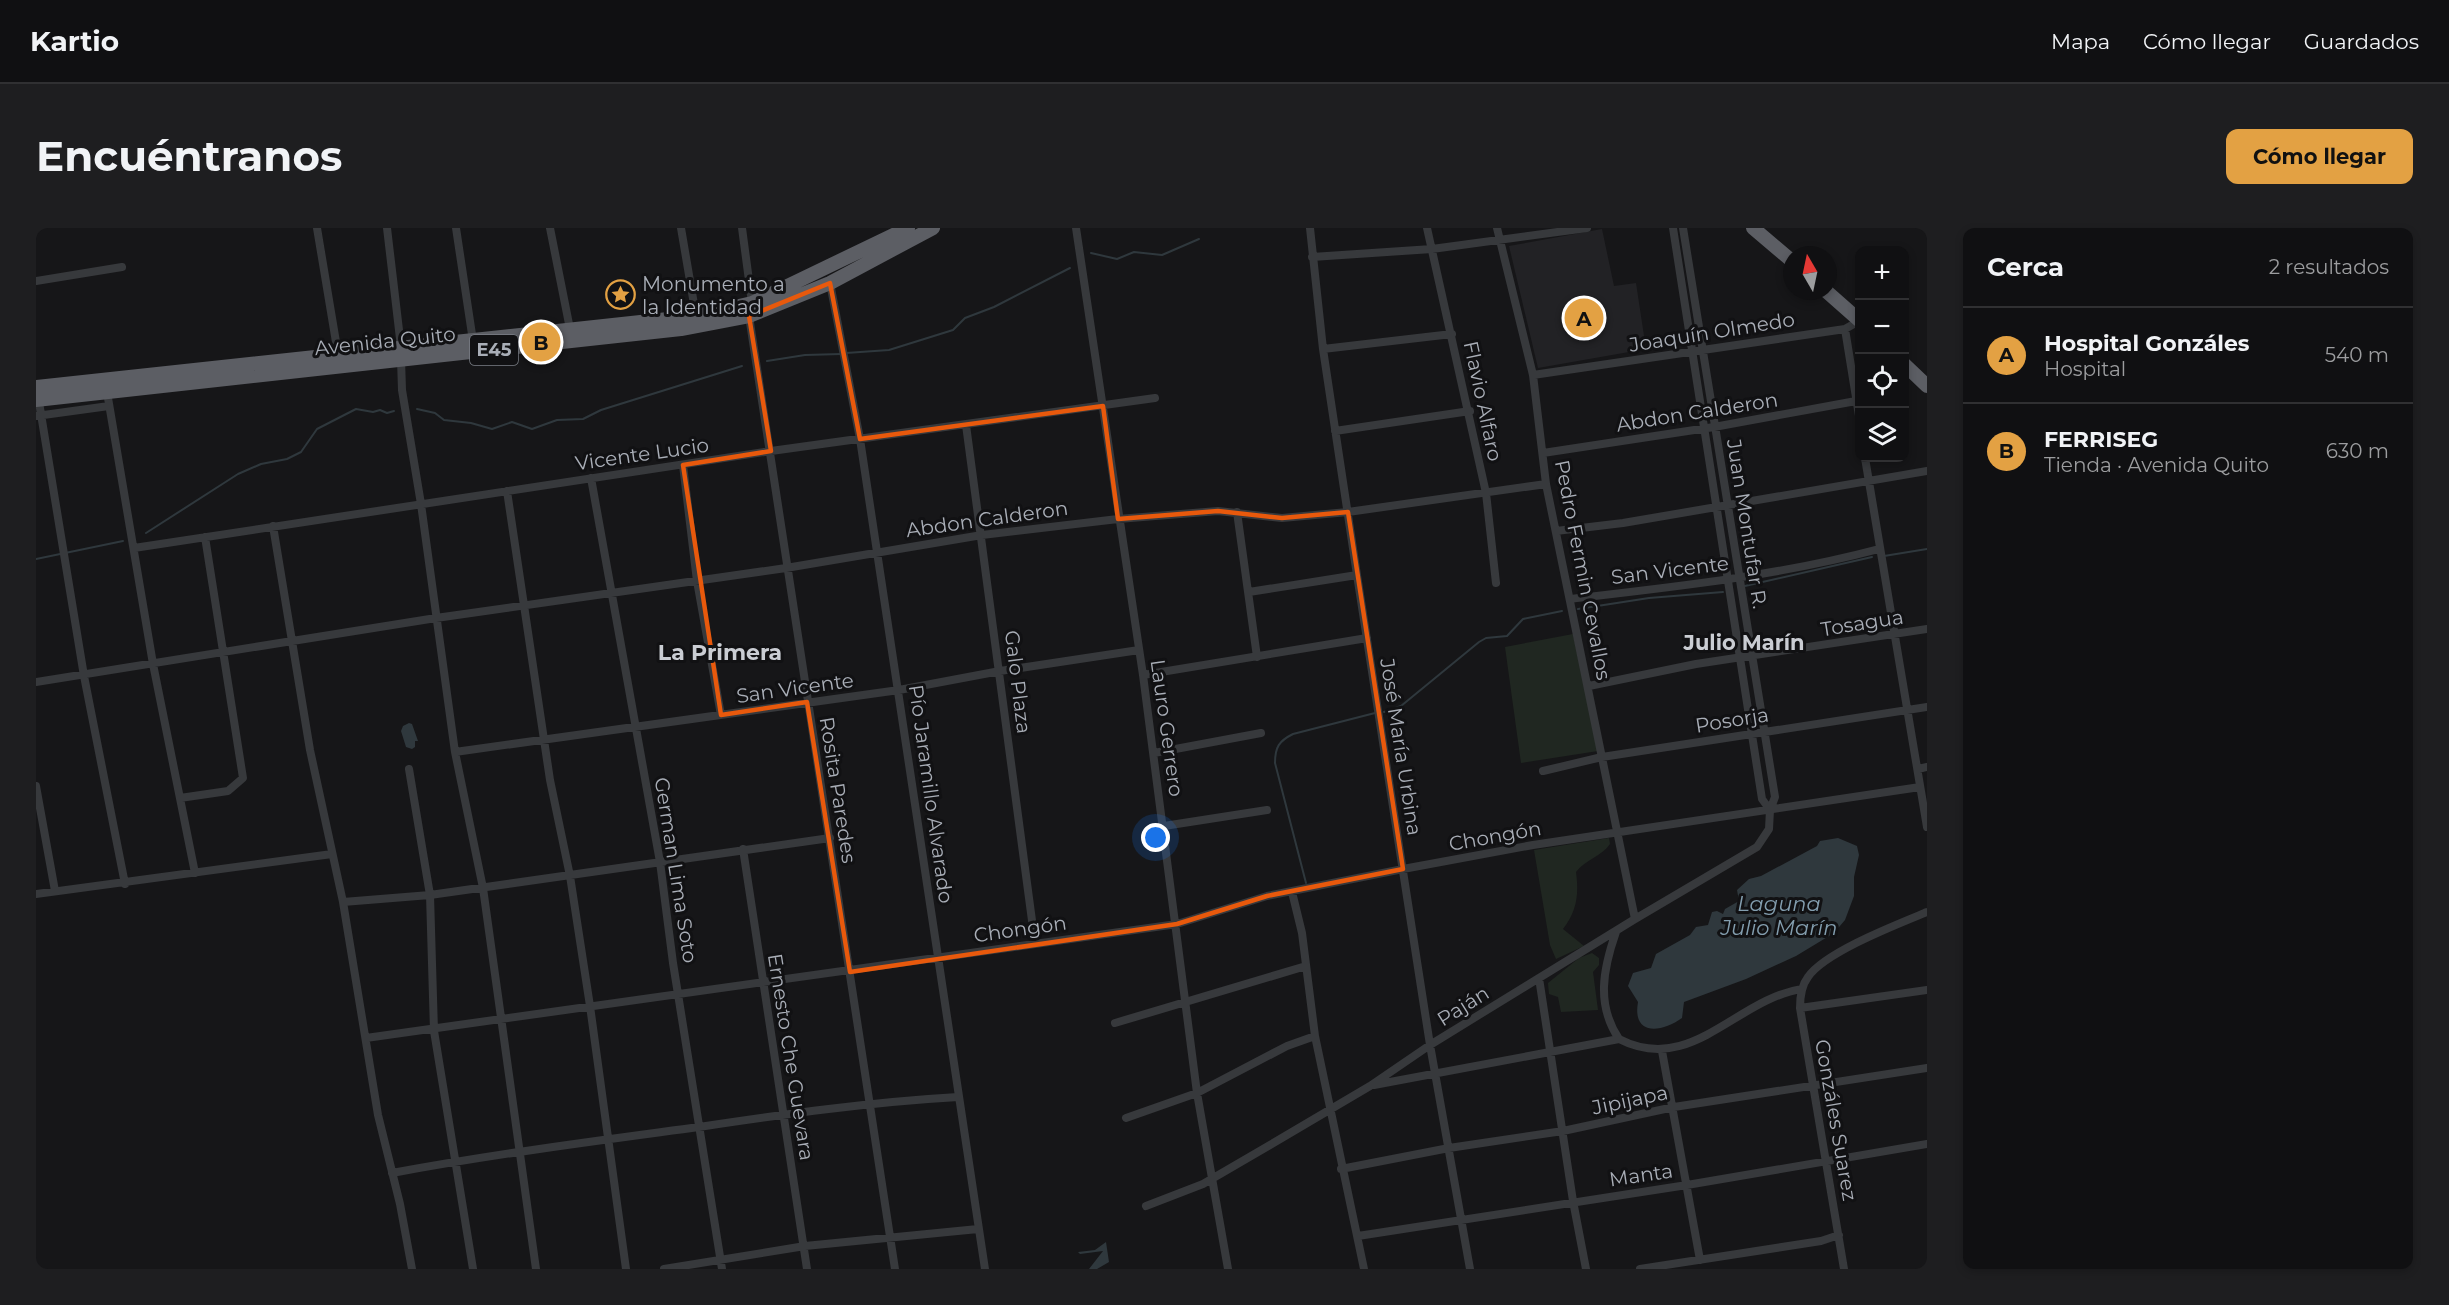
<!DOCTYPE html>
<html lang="es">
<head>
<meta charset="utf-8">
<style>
  body { margin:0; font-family:Montserrat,sans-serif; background:#1e1e20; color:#f1f3f6 }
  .controls { position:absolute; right:18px; top:18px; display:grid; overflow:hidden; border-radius:12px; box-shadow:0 3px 9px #0003 }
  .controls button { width:54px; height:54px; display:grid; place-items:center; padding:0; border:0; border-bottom:2px solid #303032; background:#101012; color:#f1f3f6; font:30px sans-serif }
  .compass { position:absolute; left:1747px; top:18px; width:54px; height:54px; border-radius:50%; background:#101012; box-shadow:0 3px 9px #0003; rotate:351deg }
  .you { position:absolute; left:1120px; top:610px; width:21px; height:21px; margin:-15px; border:4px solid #fff; border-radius:50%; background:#1a73e8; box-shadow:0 0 0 9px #1a73e833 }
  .badge { display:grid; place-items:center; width:39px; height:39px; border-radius:50%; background:#e3a143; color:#111; font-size:20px; font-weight:700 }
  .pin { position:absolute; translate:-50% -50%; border:3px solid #fff; box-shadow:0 2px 6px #0006 }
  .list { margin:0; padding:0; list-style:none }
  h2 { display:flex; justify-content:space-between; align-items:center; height:78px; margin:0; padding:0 24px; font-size:26px }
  h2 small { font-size:20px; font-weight:400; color:#9c9d9f }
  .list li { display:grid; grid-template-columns:39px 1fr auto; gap:18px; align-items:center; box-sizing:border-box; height:96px; padding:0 24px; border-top:2px solid #303032 }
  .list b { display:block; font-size:22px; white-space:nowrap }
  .list p { margin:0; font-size:20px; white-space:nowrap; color:#9c9d9f }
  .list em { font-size:20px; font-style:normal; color:#9c9d9f }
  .icon { flex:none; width:33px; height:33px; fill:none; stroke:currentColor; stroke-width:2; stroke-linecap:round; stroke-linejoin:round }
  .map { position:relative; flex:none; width:1891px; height:1041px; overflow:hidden; border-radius:12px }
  header { display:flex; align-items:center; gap:36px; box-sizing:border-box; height:84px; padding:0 30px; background:#101012; border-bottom:2px solid #303032 }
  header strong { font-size:28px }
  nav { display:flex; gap:33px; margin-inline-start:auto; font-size:21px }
  .intro { display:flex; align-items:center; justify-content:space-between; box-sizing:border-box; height:144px; padding:0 36px }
  h1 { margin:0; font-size:42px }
  .button { padding:15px 27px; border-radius:12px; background:#e3a143; color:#111; font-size:21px; font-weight:700 }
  main { display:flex; gap:36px; padding:0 36px }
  aside { flex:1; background:#101012; border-radius:12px; box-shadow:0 3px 9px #0003 }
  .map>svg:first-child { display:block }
</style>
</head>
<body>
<header>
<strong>Kartio</strong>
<nav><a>Mapa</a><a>Cómo llegar</a><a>Guardados</a></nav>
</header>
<div class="intro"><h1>Encuéntranos</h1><a class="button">Cómo llegar</a></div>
<main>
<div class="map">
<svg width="1891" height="1041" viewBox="0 0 1891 1041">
  <rect width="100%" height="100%" fill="#161618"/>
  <!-- built -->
  <path fill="#222225" d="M1566,1L1578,58L1600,55L1610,121L1502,140L1473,18Z"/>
  <!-- green -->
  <path fill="#202721" d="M1537,406L1562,523L1485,535L1469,419Z
    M1573,610L1574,616C1566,628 1549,632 1540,644C1543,666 1541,683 1527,701L1548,718L1520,731L1514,717L1498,622Z
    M1556,725L1563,730V737L1557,744L1562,782L1525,784L1522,769L1513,766L1512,755L1543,730Z"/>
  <!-- water -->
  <path fill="#2f383d" d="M373,495L376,496L382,513H379V519L376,521L370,519L365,503L367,498Z
    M1802,610L1821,618L1823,627L1818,649V668L1809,692L1798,705L1760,728L1710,751L1648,774L1646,790C1625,805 1596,808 1602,774L1592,758L1597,745L1615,740L1620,726L1654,707L1660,699L1672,697L1676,684L1681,683L1687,686L1689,681L1703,673L1701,662L1713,651L1725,648L1781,618L1784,613Z
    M1070,1014L1073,1034L1061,1041H1053L1067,1023L1044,1026L1042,1024L1059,1022Z"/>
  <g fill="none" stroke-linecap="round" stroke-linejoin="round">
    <!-- stream -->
    <path stroke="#2f383d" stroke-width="2" d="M1055,25L1081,31L1098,24L1126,27L1163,11
      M810,125L853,122L917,102L929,90L958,79L1034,40
      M731,133L769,127L805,126
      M381,181L399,185L408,192L435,195L456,201L476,194L496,201L521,192L547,191L565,182L706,138
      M110,305L202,246L225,236L251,231L265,224L281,201L320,181L337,184L344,182L351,185L358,183
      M1848,328L1891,321
      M0,331L87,313
      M1709,358L1836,329
      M1542,381L1613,370L1687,364
      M1348,484L1365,478L1443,414L1450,410L1471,408L1487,391L1526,383
      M1270,655L1239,535C1239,519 1243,513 1257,506L1339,485"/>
    <!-- minor -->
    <path stroke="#37393c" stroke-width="8" d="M281,0L302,126
      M351,0L365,119
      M420,0L437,113
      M514,0L534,101
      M645,0L660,88
      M706,0L716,75
      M1040,0L1107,447L1161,865L1192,1041
      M1274,0L1287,121L1321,347L1394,817L1434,1041
      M1391,0L1450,265L1460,355
      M1461,0L1497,147L1510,256L1599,691
      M1637,0L1726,571L1734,582
      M1276,29L1396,21L1551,0
      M0,53L86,39
      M794,55L824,211L949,1041
      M713,88L859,1041
      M1809,101L1824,194
      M1287,121L1416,106
      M365,131L366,162L385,276L419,524L447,660L500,1041
      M1497,147L1809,101L1823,93
      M71,164L117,436L159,645
      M2,168L48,448L89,656
      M0,188L73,178
      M930,197L999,715
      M1299,203L1434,183
      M1507,225L1678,199L1820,173
      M1829,230L1891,599
      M647,237L661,353L685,487
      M555,250L624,634L637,735L686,1041
      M471,263L514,552L534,648L554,778L590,1041
      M1201,284L1221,429
      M237,298L274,522L307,674L342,887L364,976L376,1041
      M1520,303L1587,295L1891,243
      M98,320L735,223L1119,170
      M1213,364L1321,347
      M1534,371C1638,359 1741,348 1843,321
      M1107,447L1331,410
      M0,454L400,390L750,340L946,307L1082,291L1182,283L1246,290L1312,284L1510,256
      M1553,458L1660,436L1891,401
      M419,524L863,462L964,443L1103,422
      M1118,525L1225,505
      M373,541L394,667L398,803L437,1041
      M1882,541L1891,539
      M1507,543L1566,529L1891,479
      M0,558L19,663
      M144,570L192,563L207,550L169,309
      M1128,598L1231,582
      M707,621L771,1041
      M1256,664L1266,705L1279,808L1328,1041
      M0,666L296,626
      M307,674L394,667L794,610
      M1580,704C1567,741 1560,777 1583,811C1655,848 1700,771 1766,761
      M1503,750L1537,973L1550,1041
      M1764,780L1891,762
      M1079,795L1270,738
      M330,810L1141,696L1231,668L1367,641L1497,617L1884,559
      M1626,823L1664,1032
      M1338,857L1583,811
      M1090,890L1161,865L1251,818L1279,808
      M1305,941L1413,920L1527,903L1638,879L1891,840
      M356,945C458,926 560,913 663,899C750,886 835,874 922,869
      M1110,978L1167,956L1234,917L1334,858L1394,817L1599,691L1721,619L1733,601L1734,582L1739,569L1647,0
      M1322,1008L1651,957L1891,916
      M628,1041L769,1018L942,1001
      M1604,1041L1785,1013L1803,1007
      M1808,1041L1764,780C1764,769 1765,758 1772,749C1789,724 1862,696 1891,684"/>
    <!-- trunk -->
    <path stroke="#5c5e64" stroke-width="14" d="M1717,0L1756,33
      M1790,63L1824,93
      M1868,136L1891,158
      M0,159L660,88L716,75L872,0
      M0,172L645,101L713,88L794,55L897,0"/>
  </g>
  <!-- marked area -->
  <path fill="none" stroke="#e8590c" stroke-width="4.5" stroke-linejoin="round" d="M794,55L824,211L1067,178L1082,291L1182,283L1246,290L1312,284L1367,641L1231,668L1141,696L814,744L771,474L685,487L647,237L735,223L713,88Z"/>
  <!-- icons -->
  <defs>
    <symbol id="sight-ring" viewBox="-11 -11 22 22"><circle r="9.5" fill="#111113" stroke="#e3a143" stroke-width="1.5"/><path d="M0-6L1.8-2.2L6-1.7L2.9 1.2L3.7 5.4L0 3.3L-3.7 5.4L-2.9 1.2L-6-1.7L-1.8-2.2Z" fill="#e3a143"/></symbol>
  </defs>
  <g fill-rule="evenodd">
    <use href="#sight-ring" x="568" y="50" width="33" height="33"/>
  </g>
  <g text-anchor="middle" stroke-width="6" stroke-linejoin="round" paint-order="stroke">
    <!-- shield labels -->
    <rect fill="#111113" stroke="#7b7f86" stroke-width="1.5" x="434" y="107" width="48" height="30" rx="4.5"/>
    <g font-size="18" font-weight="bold" fill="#a9aeb7">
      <text x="458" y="128">E45</text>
    </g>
    <!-- poi labels -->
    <g font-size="20" fill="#a9aeb7" stroke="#111113" text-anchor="start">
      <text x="606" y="63">Monumento a<tspan x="606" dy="23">la Identidad</tspan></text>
    </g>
    <!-- street labels -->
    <g font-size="20" fill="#a9aeb7" stroke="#111113">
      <text transform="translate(1676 104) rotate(-9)" y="7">Joaquín Olmedo</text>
      <text transform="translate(349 113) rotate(-6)" y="7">Avenida Quito</text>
      <text transform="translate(1447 173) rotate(78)" y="7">Flavio Alfaro</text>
      <text transform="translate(1661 184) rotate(-9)" y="7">Abdon Calderon</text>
      <text transform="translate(606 226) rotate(-8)" y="7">Vicente Lucio</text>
      <text transform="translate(951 291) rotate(-8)" y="7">Abdon Calderon</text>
      <text transform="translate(1711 296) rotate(81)" y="7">Juan Montufar R.</text>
      <text transform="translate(1547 342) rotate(79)" y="7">Pedro Fermin Cevallos</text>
      <text transform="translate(1634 342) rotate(-7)" y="7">San Vicente</text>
      <text transform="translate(1826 395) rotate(-9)" y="7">Tosagua</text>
      <text transform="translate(982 454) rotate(83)" y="7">Galo Plaza</text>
      <text transform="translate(759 460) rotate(-8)" y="7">San Vicente</text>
      <text transform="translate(1696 492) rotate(-9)" y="7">Posorja</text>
      <text transform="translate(1131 500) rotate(82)" y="7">Lauro Gerrero</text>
      <text transform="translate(1365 519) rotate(81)" y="7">José María Urbina</text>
      <text transform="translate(802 562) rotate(81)" y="7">Rosita Paredes</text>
      <text transform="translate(895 566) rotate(82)" y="7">Pío Jaramillo Alvarado</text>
      <text transform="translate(1459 608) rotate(-10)" y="7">Chongón</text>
      <text transform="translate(640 642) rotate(81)" y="7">German Lima Soto</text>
      <text transform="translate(984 701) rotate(-8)" y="7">Chongón</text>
      <text transform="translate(1427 778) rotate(-32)" y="7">Paján</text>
      <text transform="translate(755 829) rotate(81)" y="7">Ernesto Che Guevara</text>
      <text transform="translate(1594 872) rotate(-12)" y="7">Jipijapa</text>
      <text transform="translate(1800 892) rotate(80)" y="7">Gonzáles Suarez</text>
      <text transform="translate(1605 947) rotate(-8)" y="7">Manta</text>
    </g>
    <!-- neighbourhood labels -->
    <g font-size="21" font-weight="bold" fill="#cacdd3" stroke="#111113">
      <text x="1708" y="422">Julio Marín</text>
    </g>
    <!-- water labels -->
    <g font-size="21" font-style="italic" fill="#839eaf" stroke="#111113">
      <text x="1743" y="683">Laguna<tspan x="1743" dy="24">Julio Marín</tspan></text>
    </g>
    <!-- quarter labels -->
    <g font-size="22" font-weight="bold" fill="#cacdd3" stroke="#111113">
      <text x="684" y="432">La Primera</text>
    </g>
  </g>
</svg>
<div class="controls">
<button>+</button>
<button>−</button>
<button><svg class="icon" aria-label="locate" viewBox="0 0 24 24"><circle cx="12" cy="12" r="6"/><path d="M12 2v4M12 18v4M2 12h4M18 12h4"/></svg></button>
<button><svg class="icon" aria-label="layers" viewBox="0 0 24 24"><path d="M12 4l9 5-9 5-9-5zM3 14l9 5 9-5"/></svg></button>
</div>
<svg class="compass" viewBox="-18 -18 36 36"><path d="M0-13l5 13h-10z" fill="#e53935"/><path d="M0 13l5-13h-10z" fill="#9c9d9f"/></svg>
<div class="you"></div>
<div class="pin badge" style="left:1548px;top:90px">A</div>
<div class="pin badge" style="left:505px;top:114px">B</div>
</div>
<aside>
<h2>Cerca<small>2 resultados</small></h2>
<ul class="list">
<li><span class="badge">A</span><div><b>Hospital Gonzáles</b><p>Hospital</p></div><em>540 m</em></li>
<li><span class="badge">B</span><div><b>FERRISEG</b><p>Tienda · Avenida Quito</p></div><em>630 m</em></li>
</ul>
</aside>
</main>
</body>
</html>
